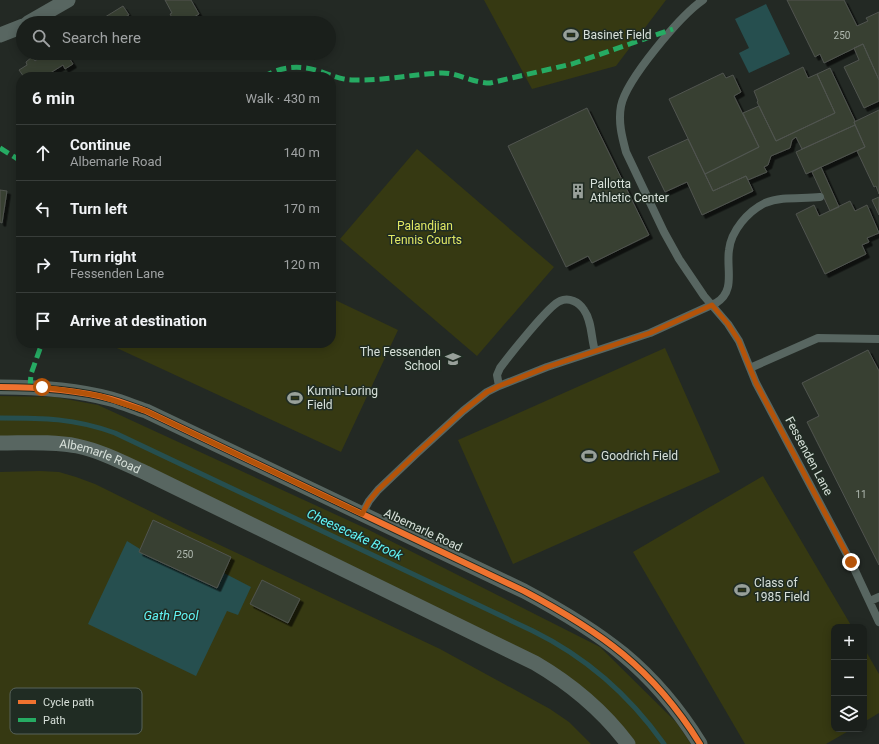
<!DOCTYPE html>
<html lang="en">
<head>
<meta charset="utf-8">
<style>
  body { margin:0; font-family:Roboto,sans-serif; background:#232724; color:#f1f3f6 }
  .controls { position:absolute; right:12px; bottom:12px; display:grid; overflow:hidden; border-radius:8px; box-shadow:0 2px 10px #0003 }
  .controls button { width:36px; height:36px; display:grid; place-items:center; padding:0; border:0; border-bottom:1px solid #383d3a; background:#1a1f1b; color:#f1f3f6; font:20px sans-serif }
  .stop { position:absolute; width:12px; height:12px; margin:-9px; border:3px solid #b45309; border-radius:50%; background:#fff }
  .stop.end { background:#b45309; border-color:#fff; box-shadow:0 1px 4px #0008 }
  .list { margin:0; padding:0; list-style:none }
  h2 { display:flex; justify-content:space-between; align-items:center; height:52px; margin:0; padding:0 16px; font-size:17px }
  h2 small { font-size:13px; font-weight:400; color:#9fa2a3 }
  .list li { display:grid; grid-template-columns:26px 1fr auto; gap:12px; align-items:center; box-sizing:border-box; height:56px; padding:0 16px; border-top:1px solid #383d3a }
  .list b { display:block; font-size:15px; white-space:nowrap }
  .list p { margin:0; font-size:13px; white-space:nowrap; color:#9fa2a3 }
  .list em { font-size:13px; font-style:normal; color:#9fa2a3 }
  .icon { flex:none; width:22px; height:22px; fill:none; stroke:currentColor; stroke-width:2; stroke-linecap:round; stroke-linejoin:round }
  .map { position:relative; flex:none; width:879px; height:744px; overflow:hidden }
  .search { position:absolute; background:#1a1f1b; box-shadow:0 2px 10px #0003; left:16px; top:16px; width:320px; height:44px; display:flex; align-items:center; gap:10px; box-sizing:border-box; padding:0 14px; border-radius:22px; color:#9fa2a3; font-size:15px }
  .panel { position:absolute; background:#1a1f1b; box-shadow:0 2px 10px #0003; left:16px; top:72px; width:320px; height:276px; border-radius:16px }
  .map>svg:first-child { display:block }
</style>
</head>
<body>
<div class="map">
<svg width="879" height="744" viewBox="0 0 879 744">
  <defs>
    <filter id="shadow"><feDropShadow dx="3.5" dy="3.5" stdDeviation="0" flood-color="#0009"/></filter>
  </defs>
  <rect width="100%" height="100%" fill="#232924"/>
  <!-- green -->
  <path fill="#363912" d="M484,0H666L616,66L532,89Z
    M417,149L554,267L477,356L340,239Z
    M331,298L398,330L341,452L106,343H331Z
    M665,348L720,472L513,564L458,440Z
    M0,396L55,397L98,405L367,529L600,647L676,722L691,744H628L545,669L79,447L0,443Z
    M40,471L59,472L76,477L95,484L188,530L440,649L550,709L569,722L591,744H0V472Z
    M763,476L852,627H834V729H852L826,744H745L633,552Z
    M864,648L879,674V713L864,722Z"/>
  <!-- water -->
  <path fill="#264f4f" d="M766,4L790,54L749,73L739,53L749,48L735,19Z
    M127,541L140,549L139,552L217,588L224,573L251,587L238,615L227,611L196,676L88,624Z"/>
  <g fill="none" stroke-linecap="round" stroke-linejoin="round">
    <!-- stream -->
    <path stroke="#264f4f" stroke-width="5" d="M0,418C43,418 74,418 115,433L533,631C586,657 630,696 664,744"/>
  </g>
  <!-- building -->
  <path fill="#384032" stroke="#50544f" filter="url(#shadow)" d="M165,0H191L199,14L184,23H175L170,14L172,13Z
    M787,0H844L857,26L868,21L866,18L879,12V80L863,44L824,63L820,54L815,57Z
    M123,6L129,15L123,18L125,23H89L95,19L97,22Z
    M863,44L879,80V101L864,108L844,67L859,60L854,48Z
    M41,53H66L73,64L65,69L63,65L44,77H24L19,70L27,65L26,62L32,57L35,61L40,57L39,54Z
    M803,67L808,78L817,74L835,113L776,141L757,102L758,101L754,91Z
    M830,68L855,121L854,122L855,125L802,149L796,137L792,140L790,148L771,156L768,165L764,167L767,172L748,180L746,176L713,191L705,174L759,147L743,113L759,106L776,141L835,113L817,74Z
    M723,73L726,78L733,75L741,92L734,96L759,147L705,174L669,99Z
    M587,108L649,235L592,263L588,256L566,267L508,146Z
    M879,110V194L876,186L874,187L857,151L865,147L854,122Z
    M855,125L865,147L806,174L796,152Z
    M688,139L713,191L746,176L753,191L702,215L687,182L665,192L648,157Z
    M821,167L839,207L830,211L812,172Z
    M0,190L7,191L2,223L0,222Z
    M879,197V215L872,200Z
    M850,201L855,211L867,205L879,233L867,238L869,242L862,245L866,254L825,274L796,214L814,205L819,216Z
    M21,215V225L17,223Z
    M868,350L879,371V565L807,422L819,416L802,383Z
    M153,520L231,557L217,588L139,552Z
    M262,580L300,599L288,623L250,604Z"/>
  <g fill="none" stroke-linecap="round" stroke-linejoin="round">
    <!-- lane -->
    <path stroke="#586661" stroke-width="8" d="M703,0C680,16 626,80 621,106C618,122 622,137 626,152L664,232L679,259L704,296L728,324L739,341L756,383L851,562L879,622
      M750,368L818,338L879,339
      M499,386L497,375L500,368C509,356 549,305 560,301C569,297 579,302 584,310C592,321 591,338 595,351
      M362,514L369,501L378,490L417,453L463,411L487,392L499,386L547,367L650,333L716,303C736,291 726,269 729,250C731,231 748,211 765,203C782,196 802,199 820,197
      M870,601L879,597"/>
    <!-- street -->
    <g stroke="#586661" stroke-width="15">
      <path d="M28,23L68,0"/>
      <path d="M0,35L23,26"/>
      <path d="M0,387C37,387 74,389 111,399C122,402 134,407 146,411L524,591C601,632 653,668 700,744"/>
      <path id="s1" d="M0,443C26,443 52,441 77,446C101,451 124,463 146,473L535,663C571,684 603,711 628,744"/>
    </g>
    <!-- quiet -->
    <path stroke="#26ab63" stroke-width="5" stroke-dasharray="10 5" stroke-linecap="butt" d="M263,77C282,66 299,65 319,71C331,75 341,80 354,80C383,81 413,74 442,73C459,73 473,83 490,83L572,64L673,29
      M0,148L21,161
      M30,387L31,374L42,343"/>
    <defs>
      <path id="cycleway" d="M0,387C37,387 74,389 111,399C122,402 134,407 146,411L524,591C601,632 653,668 700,744"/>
    </defs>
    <!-- cycleway casing -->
    <use href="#cycleway" stroke="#202c23" stroke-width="8"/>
    <!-- cycleway -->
    <use href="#cycleway" stroke="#ef722f" stroke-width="6"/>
  </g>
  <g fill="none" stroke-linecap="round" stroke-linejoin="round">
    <!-- route -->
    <path stroke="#b45309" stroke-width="5" d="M42,387L77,392L100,396L146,411L362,514L369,501L378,490L417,453L463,411L487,392L499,386L547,367L650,333L712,305L728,324L739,341L756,383L851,562"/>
  </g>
  <!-- icons -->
  <defs>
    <symbol id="stadium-bare" viewBox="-9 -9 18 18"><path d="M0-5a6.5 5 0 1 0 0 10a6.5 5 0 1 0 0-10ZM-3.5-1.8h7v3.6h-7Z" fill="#98a09a" stroke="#202c23" stroke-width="2.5" paint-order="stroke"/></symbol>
    <symbol id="building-bare" viewBox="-9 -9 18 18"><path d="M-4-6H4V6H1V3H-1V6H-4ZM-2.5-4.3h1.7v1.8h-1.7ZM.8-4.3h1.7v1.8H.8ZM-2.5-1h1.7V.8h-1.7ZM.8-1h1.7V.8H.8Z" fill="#98a09a" stroke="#202c23" stroke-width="2.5" paint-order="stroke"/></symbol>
    <symbol id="school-bare" viewBox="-9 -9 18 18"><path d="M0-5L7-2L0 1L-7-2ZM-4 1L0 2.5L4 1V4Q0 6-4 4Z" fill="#98a09a" stroke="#202c23" stroke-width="2.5" paint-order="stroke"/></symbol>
  </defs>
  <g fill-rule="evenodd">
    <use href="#stadium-bare" x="560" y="24" width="22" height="22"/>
    <use href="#building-bare" x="567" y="180" width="22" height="22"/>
    <use href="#school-bare" x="442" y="348" width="22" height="22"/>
    <use href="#stadium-bare" x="284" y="387" width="22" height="22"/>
    <use href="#stadium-bare" x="578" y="445" width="22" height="22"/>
    <use href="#stadium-bare" x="731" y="579" width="22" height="22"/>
  </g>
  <g text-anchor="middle" stroke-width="3" stroke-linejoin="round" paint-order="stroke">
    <!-- number labels -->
    <g font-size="10" fill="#afb8af">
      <text x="842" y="39">250</text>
      <text x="861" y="498">11</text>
      <text x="185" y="558">250</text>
    </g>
    <!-- poi labels -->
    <g font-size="12" fill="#d7e0d9" stroke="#202c23" text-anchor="start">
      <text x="583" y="39">Basinet Field</text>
      <text x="590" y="188">Pallotta<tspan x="590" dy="14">Athletic Center</tspan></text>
      <text x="441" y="356" text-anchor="end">The Fessenden<tspan x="441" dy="14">School</tspan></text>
      <text x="307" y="395">Kumin-Loring<tspan x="307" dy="14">Field</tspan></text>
      <text x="601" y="460">Goodrich Field</text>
      <text x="754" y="587">Class of<tspan x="754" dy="14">1985 Field</tspan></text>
    </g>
    <!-- park labels -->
    <g font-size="12" fill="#e1e763" stroke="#202c23">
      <text x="425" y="230">Palandjian<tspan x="425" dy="14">Tennis Courts</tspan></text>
    </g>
    <!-- street labels -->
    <g font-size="12" fill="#d7e0d9" stroke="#202c23">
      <text transform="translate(809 456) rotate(62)" y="4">Fessenden Lane</text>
      <text dy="4" stroke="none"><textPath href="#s1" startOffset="102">Albemarle Road</textPath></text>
      <text transform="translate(423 530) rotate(25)" y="4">Albemarle Road</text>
    </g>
    <!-- water labels -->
    <g font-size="13" font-style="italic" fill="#61f3f3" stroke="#202c23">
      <text transform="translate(355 534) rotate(25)" y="5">Cheesecake Brook</text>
      <text x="171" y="620">Gath Pool</text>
    </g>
  </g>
  <!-- legend -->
  <rect x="10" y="688" width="132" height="46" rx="6" fill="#202c23" stroke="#57625a" stroke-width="1"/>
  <rect x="18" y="700" width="18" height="4" fill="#ef722f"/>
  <rect x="18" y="718" width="18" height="4" fill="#26ab63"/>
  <g font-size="11" fill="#d7e0d9">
    <text x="43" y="706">Cycle path</text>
    <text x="43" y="724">Path</text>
  </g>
</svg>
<div class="controls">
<button>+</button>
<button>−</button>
<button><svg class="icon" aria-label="layers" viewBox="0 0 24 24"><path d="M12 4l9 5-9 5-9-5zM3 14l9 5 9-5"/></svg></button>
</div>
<div class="stop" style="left:42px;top:387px"></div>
<div class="stop end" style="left:851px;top:562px"></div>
<div class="search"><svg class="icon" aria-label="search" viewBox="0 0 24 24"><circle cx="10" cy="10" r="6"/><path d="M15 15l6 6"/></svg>Search here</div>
<section class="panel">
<h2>6 min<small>Walk · 430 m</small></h2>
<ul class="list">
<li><svg class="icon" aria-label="ahead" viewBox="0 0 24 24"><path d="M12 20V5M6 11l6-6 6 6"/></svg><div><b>Continue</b><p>Albemarle Road</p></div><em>140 m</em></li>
<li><svg class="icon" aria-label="left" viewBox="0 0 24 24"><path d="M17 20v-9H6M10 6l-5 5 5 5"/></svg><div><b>Turn left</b></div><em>170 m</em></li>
<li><svg class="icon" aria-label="right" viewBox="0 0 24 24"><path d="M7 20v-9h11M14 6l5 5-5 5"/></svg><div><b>Turn right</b><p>Fessenden Lane</p></div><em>120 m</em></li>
<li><svg class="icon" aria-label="arrive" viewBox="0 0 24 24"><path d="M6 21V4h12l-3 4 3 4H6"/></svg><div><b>Arrive at destination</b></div></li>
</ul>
</section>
</div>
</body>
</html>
